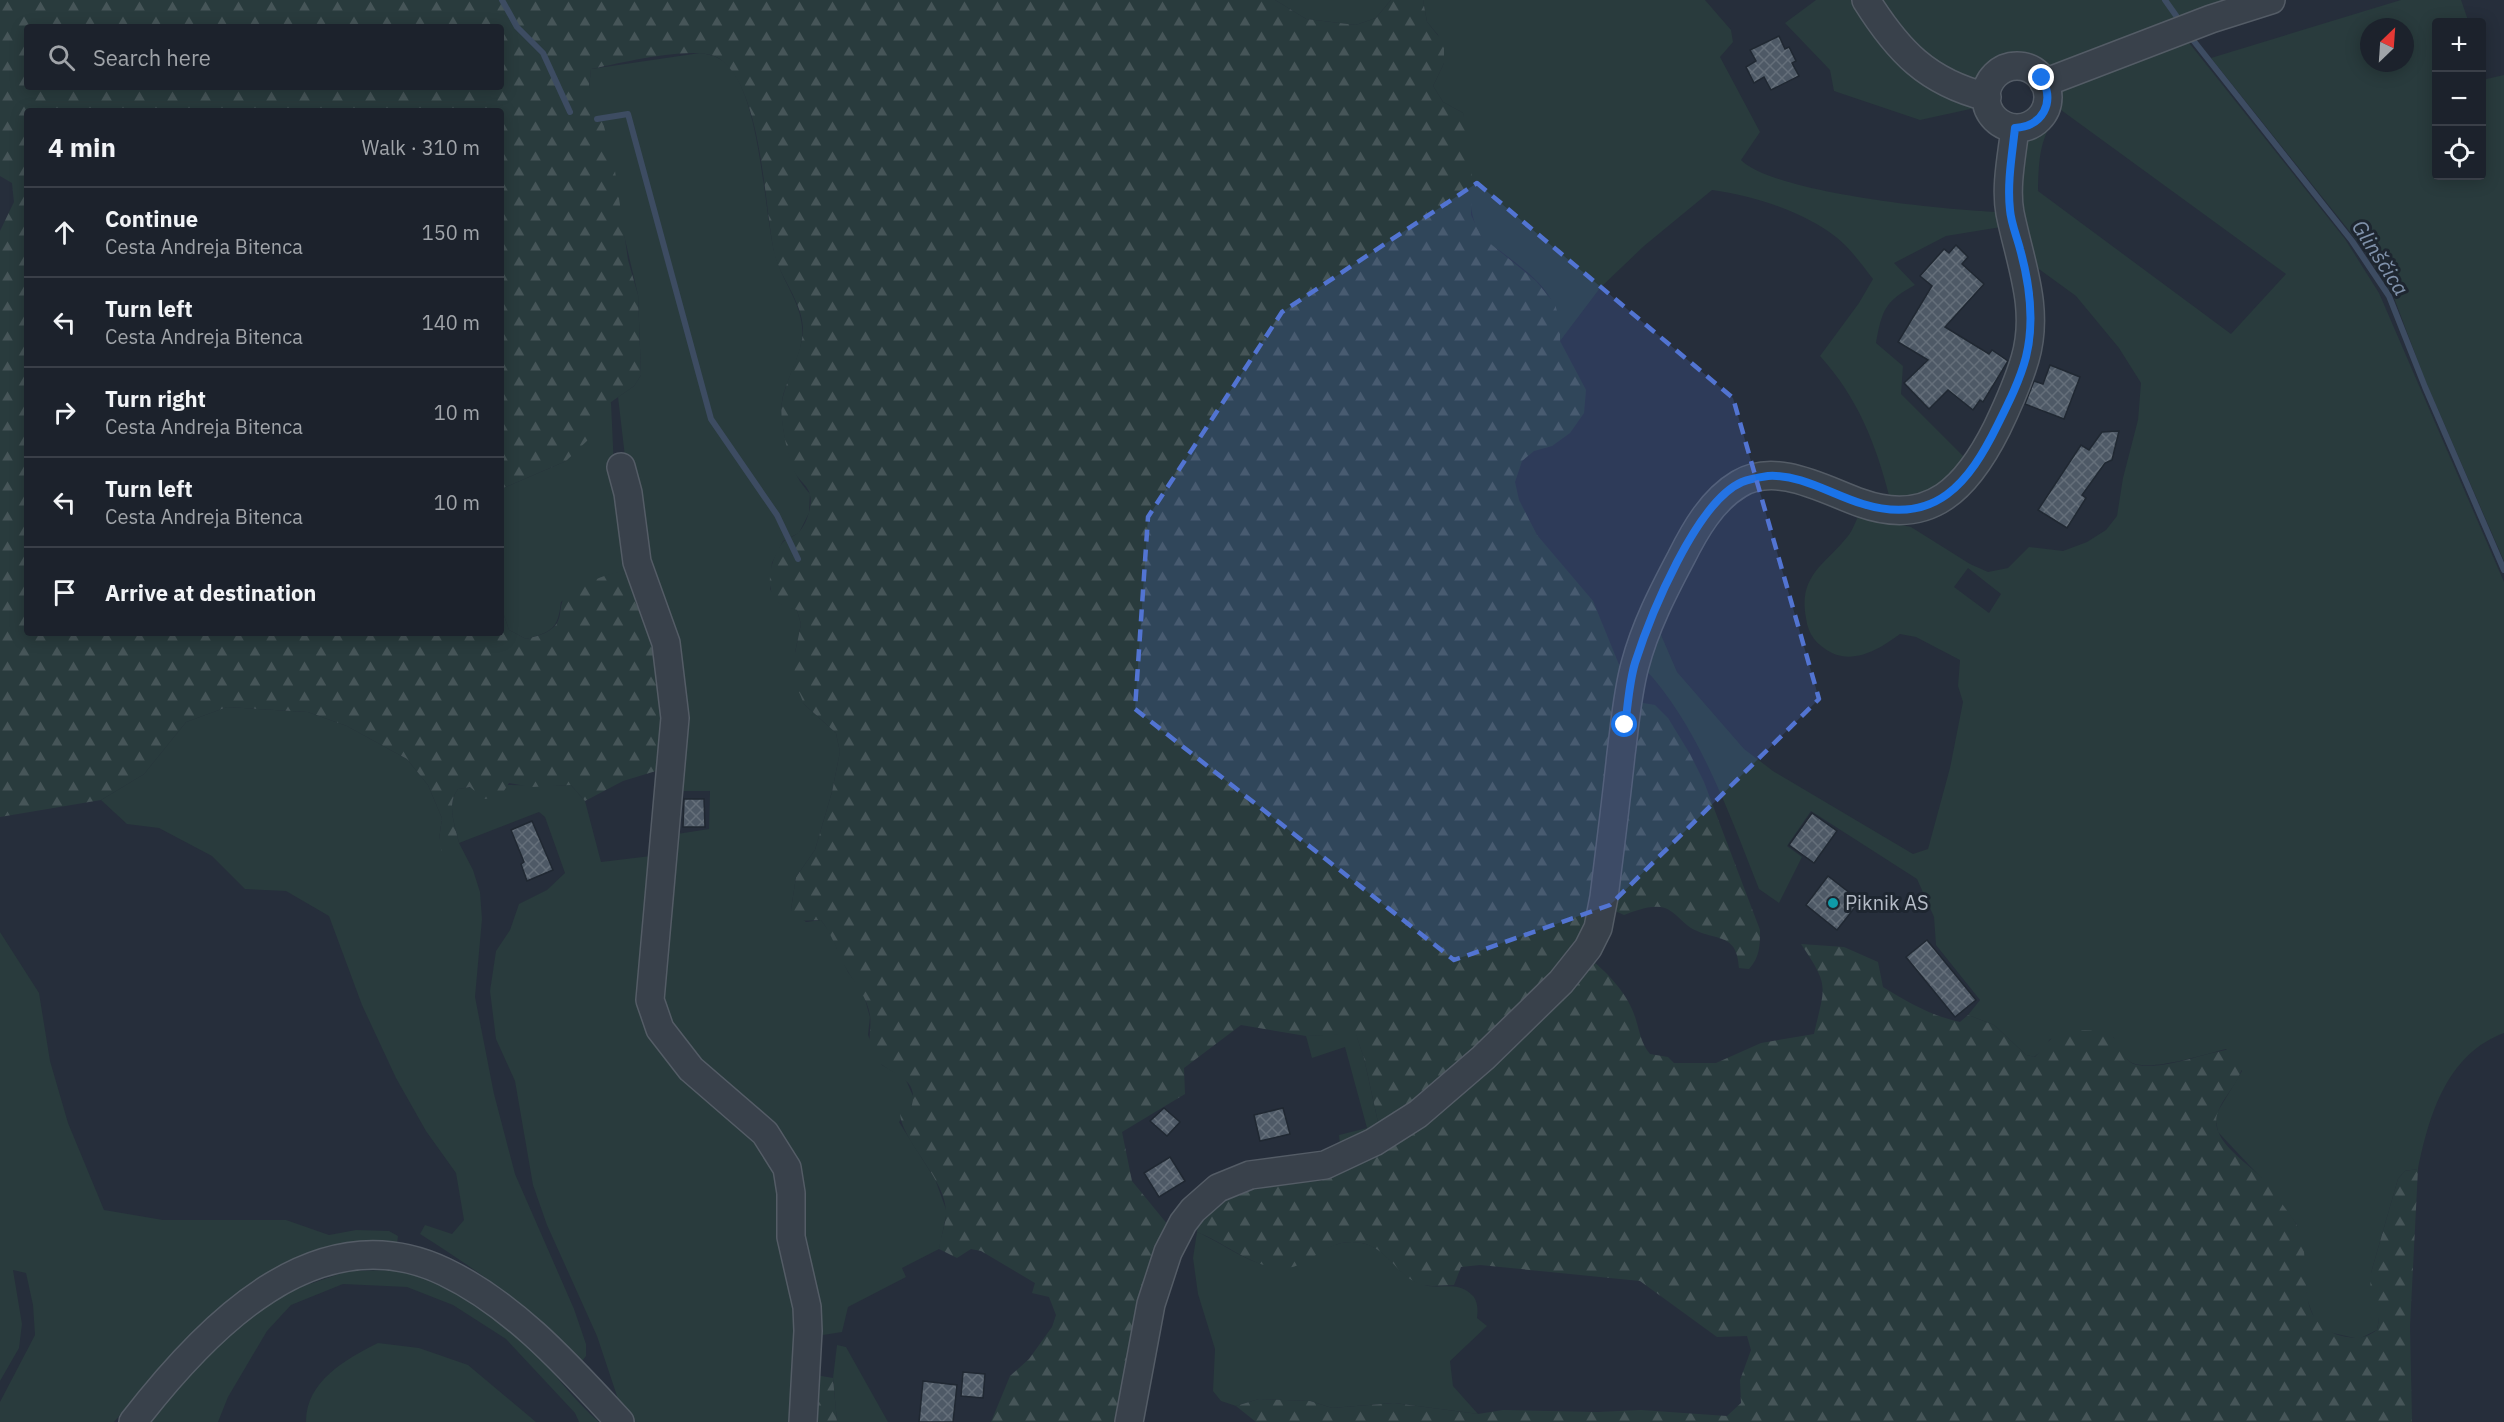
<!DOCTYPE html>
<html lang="en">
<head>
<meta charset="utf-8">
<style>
  body { margin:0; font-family:"IBM Plex Sans",sans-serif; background:#292f38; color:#f1f3f6 }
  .controls { position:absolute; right:18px; top:18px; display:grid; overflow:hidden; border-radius:6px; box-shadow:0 3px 15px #0003 }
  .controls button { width:54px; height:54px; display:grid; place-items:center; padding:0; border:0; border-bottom:2px solid #3a3f48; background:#1c222c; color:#f1f3f6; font:30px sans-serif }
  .compass { position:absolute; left:2360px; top:18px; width:54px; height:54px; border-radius:50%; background:#1c222c; box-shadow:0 3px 15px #0003; rotate:25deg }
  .stop { position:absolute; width:18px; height:18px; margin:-14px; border:4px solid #1a73e8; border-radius:50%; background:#fff }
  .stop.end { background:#1a73e8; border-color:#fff; box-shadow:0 2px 6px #0008 }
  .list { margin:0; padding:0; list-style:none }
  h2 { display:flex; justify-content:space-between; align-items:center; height:78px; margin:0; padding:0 24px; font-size:26px }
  h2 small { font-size:20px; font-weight:400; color:#a0a4a9 }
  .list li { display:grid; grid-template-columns:39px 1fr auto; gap:18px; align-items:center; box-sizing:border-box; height:90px; padding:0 24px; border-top:2px solid #3a3f48 }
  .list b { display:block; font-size:22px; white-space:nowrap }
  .list p { margin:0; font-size:20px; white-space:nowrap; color:#a0a4a9 }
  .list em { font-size:20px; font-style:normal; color:#a0a4a9 }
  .icon { flex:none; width:33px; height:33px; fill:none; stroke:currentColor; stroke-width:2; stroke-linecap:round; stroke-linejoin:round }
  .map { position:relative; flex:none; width:2504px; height:1422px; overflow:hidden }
  .search { position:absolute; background:#1c222c; box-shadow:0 3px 15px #0003; left:24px; top:24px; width:480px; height:66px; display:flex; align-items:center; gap:15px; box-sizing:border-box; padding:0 21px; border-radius:6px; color:#a0a4a9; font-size:22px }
  .panel { position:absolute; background:#1c222c; box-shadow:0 3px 15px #0003; left:24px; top:108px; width:480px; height:528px; border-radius:6px }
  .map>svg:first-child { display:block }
</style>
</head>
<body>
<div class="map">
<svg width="2504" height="1422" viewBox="0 0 2504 1422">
  <defs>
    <pattern id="forest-firs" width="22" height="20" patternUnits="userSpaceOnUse" patternTransform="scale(1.5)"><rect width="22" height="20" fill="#293b3d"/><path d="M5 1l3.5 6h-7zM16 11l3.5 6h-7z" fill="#465558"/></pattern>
    <pattern id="building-cross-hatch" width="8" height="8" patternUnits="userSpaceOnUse" patternTransform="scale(1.5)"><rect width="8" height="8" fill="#4e5966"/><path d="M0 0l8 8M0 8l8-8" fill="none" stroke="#656f7a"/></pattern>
  </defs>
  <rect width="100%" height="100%" fill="#262e3b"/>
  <!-- grass -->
  <path fill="#293b3d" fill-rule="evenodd" d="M1275,0H1391L1376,18L1356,25L1306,19Z
    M1423,0H1705L1731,30L1733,42L1720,57L1760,132L1741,160C1773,193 1950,211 2000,212L2001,227L1946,236L1894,263L1915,285C1885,301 1882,310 1876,343L1903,366L1901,394L1967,460C1938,487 1931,498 1890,499C1876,444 1858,398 1820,356L1859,303L1873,279C1862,265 1850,248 1836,237C1802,211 1754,196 1712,190L1644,246L1600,288L1560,341C1561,295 1536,279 1503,253C1496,248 1486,243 1481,236C1466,218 1466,140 1463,113L1443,102L1433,86L1444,63L1438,35L1427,22Z
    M1816,0H1858L1976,102L1975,108L1920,120L1834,91L1830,70L1785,23Z
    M1874,0H2239L2045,74C2015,55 1999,59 1979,88L1929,67Z
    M2401,0H2461L2468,20L2469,22H2436V176H2482V80L2504,75V561L2425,380L2393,295L2363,248L2211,58ZM2369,27H2405V63H2369Z
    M2186,39L2345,239L2379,293L2504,582V1033C2447,1054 2429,1115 2418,1169L2405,1171L2398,1179L2371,1273L2379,1320L2377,1330L2359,1339L2328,1332L2315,1321L2307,1299L2297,1225L2264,1181L2218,1132L2215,1116L2242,1071L2226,1049C2206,1054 2145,1074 2129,1061C2122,1056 2118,1044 2113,1037L2050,1039L2044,1049L2034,1057L2026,1055L1994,1025L1968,1015L1980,1000L1936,945L1934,917L1917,879L1811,811L1787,846L1802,857L1779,903L1759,889C1730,816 1699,726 1644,668L1658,628L1677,672L1744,749L1773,771L1913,854L1928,849L1950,768L1963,702L1958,686L1960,660L1916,637L1900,634C1881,648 1856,664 1832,653C1817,645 1808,635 1806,618C1798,575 1825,565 1848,536C1853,530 1855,522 1859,515L1911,527L1970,564L1988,572L2008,568L2029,547L2063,551L2087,542L2106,530L2117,516L2123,478L2138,420L2141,383L2119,348L2076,296L2032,264L2020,198L2023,134C2051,123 2046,102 2067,86ZM2061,110L2286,274L2231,334L2038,191C2039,158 2039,137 2061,110ZM1968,568L2001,594L1989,613L1954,587Z
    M700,53C706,54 713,55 718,58C761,79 763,210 775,254C781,279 800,301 802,326C805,350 789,374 783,396C778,416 788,457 797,476C800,482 806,489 810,494L809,513L799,533L783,541L772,563L770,589L779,603L797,610L801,624L795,653L804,704L836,733L840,752L832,792L815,850L796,877L791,910L806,922L821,920L829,931L848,972L863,992L870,1017L868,1035L882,1065L905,1078L914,1098L911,1108L899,1122L935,1179L947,1212L939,1249L902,1268L906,1277L848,1307L842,1332L823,1335L814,1330L795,1190L700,1074L653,999L677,834L709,829L710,791H675L627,474L618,397L634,386L641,375L638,295L589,86L591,69Z
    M611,402L614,468L636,572C609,568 583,587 561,602C558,629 552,632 526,639L509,630L501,607V489L566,461Z
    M227,707L308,712L347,726L407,759L428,785L442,818L439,840L459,843C455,825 446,805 458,789C496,782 533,787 571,785L585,801L601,862L651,856L657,793L656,752L670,751L646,1003L781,1167L800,1302L796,1422H633L619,1402L597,1336L547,1225L533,1185L515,1081L496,1039L490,991L496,951L510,930L519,904L547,890L565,873L545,817L539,812L459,843L473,870L480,892L482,919L475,997L494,1094L515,1174L574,1309L586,1344V1356L582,1361L576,1359C532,1308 477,1270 420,1234L425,1225L452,1234L464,1220L456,1173L426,1131L396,1078L362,1005L329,916L286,891L245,889L212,856L159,828L127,824L101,800L144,774L186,722Z
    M0,932L39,993L50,1061L68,1123L104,1210L163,1220H286L329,1235L356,1230L389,1231L398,1236L397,1244C259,1238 196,1328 114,1422H0V1402L35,1335L33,1305L26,1273L13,1270L22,1324L19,1348L0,1381Z
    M1356,1033L1364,1058L1380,1131L1340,1145L1339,1135L1367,1128L1345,1047L1312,1058L1306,1036Z
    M1197,1232C1219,1241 1246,1262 1267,1265C1309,1272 1322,1236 1362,1243C1388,1248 1397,1276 1421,1284C1438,1291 1458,1279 1473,1296C1478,1302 1478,1311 1477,1318L1487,1326L1450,1361L1453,1386L1478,1414L1394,1403L1332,1408L1310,1401L1259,1399L1236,1406L1221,1401L1213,1391L1215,1349L1198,1294L1193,1258Z
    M393,1270C451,1280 500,1315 540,1358C560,1380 577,1403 599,1422H579L575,1413L506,1339L453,1305L407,1287L343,1284L291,1305L267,1331L228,1397L218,1422H144L160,1400L271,1297L348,1271Z
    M378,1343L419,1348L468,1365L536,1422H306C306,1381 346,1359 378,1343Z
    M837,1345L846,1347L888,1422H837L833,1378Z"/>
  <!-- forest -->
  <path fill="url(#forest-firs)" fill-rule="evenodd" d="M0,0H1275L1306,19L1356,25L1376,18L1391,0H1423L1427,22L1444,43V63L1433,86L1443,102L1463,113L1472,152L1471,215L1481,236L1536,281L1555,304L1560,322V341L1586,390L1584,413L1570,433L1552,446L1534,451L1522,461L1515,482L1519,500L1537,535L1593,601L1622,672L1594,892L1583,929L1562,965L1517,1013L1380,1131L1364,1058L1356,1034L1306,1036L1241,1025L1184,1068L1185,1094L1122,1132L1132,1181L1168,1225L1118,1422H991L1010,1376L1029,1359L1052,1327L1056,1315L1049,1297L1032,1293L1035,1283L981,1251L971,1249L957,1258L939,1249C940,1238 947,1221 946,1212C946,1178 898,1138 900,1110L911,1108C922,1074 886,1076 874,1056C866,1043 872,1029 870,1015C867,997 856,985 847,970C837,953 833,935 821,920L797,921L791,910L796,877L815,850L832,792L840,752L836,733L804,704L794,680L795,653L801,624L797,610C792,608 785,607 780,604C762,591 771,557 783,542C787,538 794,537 798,533C806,526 813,505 810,495C809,487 799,480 795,473C788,458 784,437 782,420C777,388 803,360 803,328C802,301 780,278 774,252C764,203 762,89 720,59C698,43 618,64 591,69L589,86L601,115L614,164L628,260L638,295L641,375L634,386L611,402L590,438L566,461L501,489V111H27V633H501V607L509,630L526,639C541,635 557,632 560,614C561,606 561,602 566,595C586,584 612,568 636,572L648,598L670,751L656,752V771L623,781L585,801L571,785L532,787L509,783L500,797L484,799L470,787L458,789C446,805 455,825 459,843L452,855L442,853L439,840L442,818L428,785L407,759L347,726L308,712L227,707L186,722L144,774L101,800L0,817V231L14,202L12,183L0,176ZM27,27H501V87H27Z
    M1637,702L1655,705L1668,718L1690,754L1704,782L1760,930C1760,945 1760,957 1749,969L1739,968C1737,931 1715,942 1691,928C1683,923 1674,911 1665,908C1652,904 1635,911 1624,915L1613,910Z
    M1801,944L1844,947L1878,962L1883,987C1907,1002 1932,1016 1960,1022L1968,1015L1994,1025L2026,1055L2035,1057C2041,1051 2044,1045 2050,1040C2061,1028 2104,1026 2115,1039C2122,1048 2124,1063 2138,1065C2167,1070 2208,1051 2238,1048C2258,1078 2206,1101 2218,1131C2224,1149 2252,1167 2265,1181C2275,1194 2286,1209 2295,1222C2318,1258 2286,1322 2342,1336C2356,1339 2365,1339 2377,1330L2379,1320L2370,1293L2371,1273L2398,1179L2405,1171L2418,1169L2410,1326L2412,1422H1256L1236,1406L1259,1399L1310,1401L1332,1408L1394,1403L1478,1414L1503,1410L1598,1412L1641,1410L1727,1416L1741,1403L1740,1380L1751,1350L1747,1336L1717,1337L1640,1281L1480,1265L1461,1267L1454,1285C1445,1285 1431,1287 1422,1285C1397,1277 1389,1249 1362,1243C1326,1236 1312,1267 1285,1268C1253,1269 1226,1243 1197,1232C1205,1178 1284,1185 1324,1173C1338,1169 1373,1138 1387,1128C1458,1075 1532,1026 1595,963C1612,977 1630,998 1636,1020C1640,1033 1641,1043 1650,1054L1668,1057L1674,1063H1716L1761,1043L1814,1034C1825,985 1830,987 1801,944Z
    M815,1375L833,1378L837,1422H808Z"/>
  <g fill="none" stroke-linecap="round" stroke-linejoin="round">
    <!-- stream -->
    <path stroke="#3d4c62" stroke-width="6" d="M502,0L517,27L543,53L570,112
      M2165,0L2182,24
      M2189,35L2352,241L2389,296L2425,387L2504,570
      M597,119L628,114L711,419L777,515L798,559"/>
  </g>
  <!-- building -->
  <path fill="url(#building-cross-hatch)" stroke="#202832" stroke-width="1.5" d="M1779,36L1785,49L1789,47L1796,61L1792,63L1799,76L1771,90L1764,77L1754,83L1746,67L1756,61L1750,50Z
    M1956,245L1968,257L1962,264L1984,284L1945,327L1989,354L1992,350L2008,361L1983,402L1980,400L1973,410L1948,390L1929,409L1904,383L1928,360L1898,342L1932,286L1920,276L1944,249L1949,253Z
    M2050,365L2080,377L2064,419L2025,404L2034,381L2043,384Z
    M2119,431L2112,460L2105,463L2082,495L2086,498L2067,528L2038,510L2081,445L2089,450L2102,432Z
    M684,799H704L705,827H683Z
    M1812,813L1837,831L1814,863L1789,845Z
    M532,821L553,870L527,881L521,864L524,862L511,830Z
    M1828,876L1860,901L1837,930L1806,905Z
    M1927,940L1976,1000L1955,1017L1906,957Z
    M1164,1108L1180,1122L1167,1136L1150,1121Z
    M1283,1108L1290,1134L1260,1141L1254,1115Z
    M1170,1157L1185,1181L1159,1197L1144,1173Z
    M963,1372L985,1374L983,1398L961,1396Z
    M923,1381L957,1385L953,1422H919Z"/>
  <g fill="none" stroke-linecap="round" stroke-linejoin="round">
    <defs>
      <path id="minor" d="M1866,0C1898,51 1927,82 1987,97
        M1986 97a31 31 0 1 1 62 0a31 31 0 1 1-62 0Z
        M2044,83L2211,19L2271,0
        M621,467L628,493L637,562L666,643L675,718L650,1000L660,1029L691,1069L765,1133L787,1168L791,1193V1237L807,1307L808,1331L803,1422
        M133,1422C204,1330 316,1210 445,1272C514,1305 569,1367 620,1422
        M1129,1422L1151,1304L1168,1252L1183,1223L1193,1210L1218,1188L1250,1175L1325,1165L1374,1142L1418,1114L1483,1058L1561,982L1588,948L1598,928L1604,897C1610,849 1616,802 1621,754C1625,725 1627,694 1635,665C1645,627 1663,592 1681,558C1695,530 1712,500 1739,484C1777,461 1826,491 1861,503C1931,528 1968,486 1997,428C2008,405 2018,383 2025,359C2040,308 2020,263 2010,213C2005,187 2012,155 2015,128"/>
    </defs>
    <!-- minor casing -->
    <use href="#minor" stroke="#545c66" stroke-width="30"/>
    <!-- minor -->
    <use href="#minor" stroke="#39414b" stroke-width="27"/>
  </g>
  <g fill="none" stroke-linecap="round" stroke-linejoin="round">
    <!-- route -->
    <path stroke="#1a73e8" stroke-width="8" d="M1625,725C1628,705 1629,683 1635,663C1650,616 1696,502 1742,482C1749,479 1761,477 1768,476C1802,474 1832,495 1863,504C1936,526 1969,483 1998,424C2009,402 2020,380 2026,357C2035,321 2030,285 2020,249C2017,237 2011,223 2010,210C2007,183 2012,155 2015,128C2043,126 2055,103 2042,78"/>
  </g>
  <!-- marked area -->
  <path fill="#5274d2" fill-opacity="0.2" stroke="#5274d2" stroke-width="4.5" stroke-dasharray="12 8" stroke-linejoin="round" d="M1477,183L1733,398L1819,699L1610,905L1454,960L1135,709L1148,517L1282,312Z"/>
  <!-- markers -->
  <circle fill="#0f9aa8" stroke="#1e2630" stroke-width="2" cx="1833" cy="903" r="6"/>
  <g text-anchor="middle" stroke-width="6" stroke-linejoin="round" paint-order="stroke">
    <!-- poi labels -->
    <g font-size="20" fill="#b5bcc7" stroke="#1e2630" text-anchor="start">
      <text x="1845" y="910">Piknik AS</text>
    </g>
    <!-- water labels -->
    <g font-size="21" font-style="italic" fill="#8092ab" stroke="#1e2630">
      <text transform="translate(2380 258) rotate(57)" y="7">Glinščica</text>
    </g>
  </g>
</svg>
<div class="controls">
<button>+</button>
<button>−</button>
<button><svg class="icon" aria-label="locate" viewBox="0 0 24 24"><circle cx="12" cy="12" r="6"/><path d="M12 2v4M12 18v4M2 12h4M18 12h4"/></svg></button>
</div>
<svg class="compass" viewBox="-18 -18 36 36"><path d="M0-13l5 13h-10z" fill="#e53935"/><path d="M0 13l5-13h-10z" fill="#a0a4a9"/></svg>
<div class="stop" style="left:1625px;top:725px"></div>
<div class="stop end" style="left:2042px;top:78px"></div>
<div class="search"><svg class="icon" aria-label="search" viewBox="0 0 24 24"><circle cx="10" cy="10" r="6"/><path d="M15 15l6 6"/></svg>Search here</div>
<section class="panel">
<h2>4 min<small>Walk · 310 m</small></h2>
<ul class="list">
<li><svg class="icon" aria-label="ahead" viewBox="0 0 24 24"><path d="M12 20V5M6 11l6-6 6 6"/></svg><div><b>Continue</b><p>Cesta Andreja Bitenca</p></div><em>150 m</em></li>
<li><svg class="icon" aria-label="left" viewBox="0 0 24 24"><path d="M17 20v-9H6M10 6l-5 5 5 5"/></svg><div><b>Turn left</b><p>Cesta Andreja Bitenca</p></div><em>140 m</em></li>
<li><svg class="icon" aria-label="right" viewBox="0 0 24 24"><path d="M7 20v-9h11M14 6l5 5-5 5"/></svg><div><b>Turn right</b><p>Cesta Andreja Bitenca</p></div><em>10 m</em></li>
<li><svg class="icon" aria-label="left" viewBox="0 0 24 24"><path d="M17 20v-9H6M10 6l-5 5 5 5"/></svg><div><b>Turn left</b><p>Cesta Andreja Bitenca</p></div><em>10 m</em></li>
<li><svg class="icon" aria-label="arrive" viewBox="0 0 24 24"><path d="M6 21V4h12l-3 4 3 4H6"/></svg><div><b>Arrive at destination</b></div></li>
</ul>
</section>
</div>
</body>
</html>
